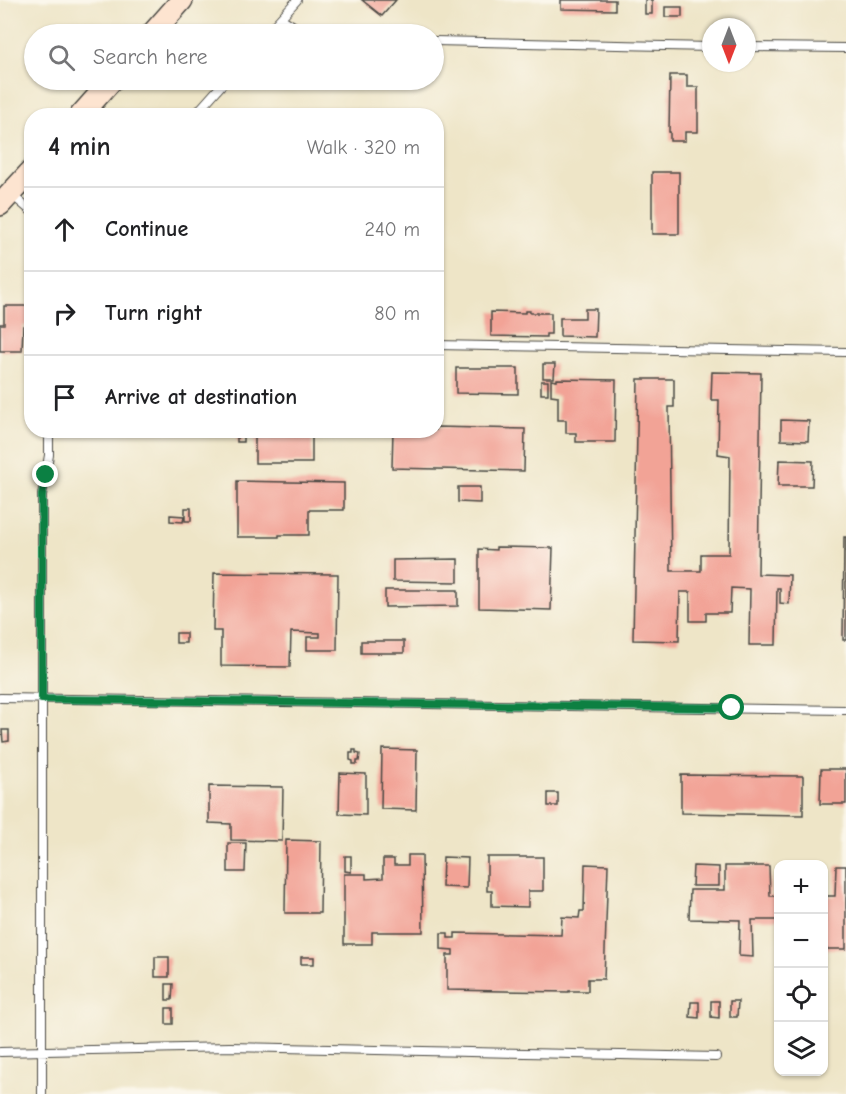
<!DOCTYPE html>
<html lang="en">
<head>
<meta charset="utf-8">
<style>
  body { margin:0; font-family:"Comic Neue",sans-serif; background:#f2f2f2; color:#202124 }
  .controls { position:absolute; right:18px; bottom:18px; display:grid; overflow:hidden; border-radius:12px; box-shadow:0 2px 4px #0004 }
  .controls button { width:54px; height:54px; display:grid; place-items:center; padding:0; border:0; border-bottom:2px solid #e0e0e0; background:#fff; color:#202124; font:30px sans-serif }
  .compass { position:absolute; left:702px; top:18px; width:54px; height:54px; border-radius:50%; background:#fff; box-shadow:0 2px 4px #0004; rotate:180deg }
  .stop { position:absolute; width:18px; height:18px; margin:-14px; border:4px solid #0b8043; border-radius:50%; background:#fff }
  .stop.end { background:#0b8043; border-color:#fff; box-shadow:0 2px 6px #0008 }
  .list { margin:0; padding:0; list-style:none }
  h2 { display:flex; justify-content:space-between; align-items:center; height:78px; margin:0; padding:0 24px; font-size:26px }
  h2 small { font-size:20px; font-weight:400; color:#757577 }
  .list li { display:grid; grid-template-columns:39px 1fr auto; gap:18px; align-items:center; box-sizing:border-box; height:84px; padding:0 24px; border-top:2px solid #e0e0e0 }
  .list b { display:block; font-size:22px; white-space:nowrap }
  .list em { font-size:20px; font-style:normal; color:#757577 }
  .icon { flex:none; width:33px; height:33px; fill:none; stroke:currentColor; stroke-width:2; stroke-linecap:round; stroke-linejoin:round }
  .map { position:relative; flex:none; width:846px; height:1094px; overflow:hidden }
  .search { position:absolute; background:#fff; box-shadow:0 2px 4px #0004; left:24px; top:24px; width:420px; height:66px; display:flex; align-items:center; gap:15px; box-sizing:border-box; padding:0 21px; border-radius:33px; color:#757577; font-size:22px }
  .panel { position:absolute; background:#fff; box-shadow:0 2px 4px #0004; left:24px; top:108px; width:420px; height:330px; border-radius:24px }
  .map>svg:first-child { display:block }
</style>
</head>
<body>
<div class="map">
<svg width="846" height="1094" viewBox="0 0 846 1094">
  <rect width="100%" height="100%" fill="#fbf7ec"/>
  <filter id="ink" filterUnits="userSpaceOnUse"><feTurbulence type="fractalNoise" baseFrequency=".0167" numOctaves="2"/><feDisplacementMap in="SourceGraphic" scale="12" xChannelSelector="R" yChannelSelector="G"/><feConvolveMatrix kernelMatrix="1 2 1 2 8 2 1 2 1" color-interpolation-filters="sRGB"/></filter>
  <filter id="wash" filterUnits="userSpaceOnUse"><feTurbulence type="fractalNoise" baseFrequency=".008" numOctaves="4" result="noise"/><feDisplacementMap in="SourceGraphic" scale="24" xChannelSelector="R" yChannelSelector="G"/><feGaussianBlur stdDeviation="1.35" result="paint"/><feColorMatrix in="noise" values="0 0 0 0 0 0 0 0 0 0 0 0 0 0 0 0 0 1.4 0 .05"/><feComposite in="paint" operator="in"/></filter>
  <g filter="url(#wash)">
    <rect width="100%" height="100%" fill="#eee5c7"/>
    <g id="blocks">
      <!-- building -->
      <path fill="#f2a396" d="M362,0H396L382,16Z
        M561,0H615V10L561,9Z
        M645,0H652V14H645Z
        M665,7H682V17H665Z
        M670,75H687V87H698V132H685V141H670V132H669Z
        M652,172H679V234H652Z
        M4,306H29V326H23L22,351H0V324H4Z
        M585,309H596L595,337L560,336V318H585Z
        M525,311H530V313H551V334H546V337L491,336V312L525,313Z
        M543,364H555L554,378H543Z
        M456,368H518V394L456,393Z
        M712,372L761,373L758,574L790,575L789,604L780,603V588H777L776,645H749L750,589L731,588L730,613H706V621H690V592H680L679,641L633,640L638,379H674V407H669L671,571H701V554H729L730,456L718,454L719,400H711Z
        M557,379L616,380L615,442H576V433H566V420H558V396L551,395V380L557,381Z
        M541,381H548V394H541Z
        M781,420L809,421L808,441L781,440Z
        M436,427L525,429L524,471L392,468L393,430H436Z
        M255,430H312V463H255Z
        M237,432H243V442H237Z
        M779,460L813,461L812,486H778Z
        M237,481L344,483V510H309V535H279V537H237Z
        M458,487H480V503L458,502Z
        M185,508H191V521H185Z
        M170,515L184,516L183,522L170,521Z
        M844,537H846V640H843Z
        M496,547L553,548L551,610L479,608V549L496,550Z
        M458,559V582L393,581V560Z
        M214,573L338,574L337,650H307V637H320V633L291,632L290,667L221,666V631H213Z
        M385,590H458V606L385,607Z
        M176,633H186V643H176Z
        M361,641H404V653H361Z
        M2,730H9V741L3,742Z
        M382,749L417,750L416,810L381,809Z
        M353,750H356V753L360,754L359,761H357V764H353V761L350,760V753H353Z
        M821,769H846V804H820Z
        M340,773L366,774V815L339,814Z
        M681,775L803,776V815L681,813Z
        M209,786L283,787L282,841L231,840V824L209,823Z
        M548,793H558V806H548Z
        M286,840L321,841L320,913H285Z
        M228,843H246L245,872H228Z
        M408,855H422L423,932H372V944H344V874H366V879L383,878V859H394V865H408Z
        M345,856H351V872L345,871Z
        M443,857L468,858L467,888L442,887Z
        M487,857H543V891H528V907L492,906V891H487Z
        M585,864L608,865L604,979H588V991H569V992L447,990V955H453V950L441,949V933H448V938H455V933L561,935L562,917L579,918L580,911H584Z
        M693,866L719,867V886H692Z
        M725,866H769L770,896H778V920H752L753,957L739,956L740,920L689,919L690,890H725Z
        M836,866H846V949H824V896H835Z
        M155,957H169V977H155Z
        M301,957H314V964H301Z
        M166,984H173L172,1000H166Z
        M711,1001H719V1018L711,1017Z
        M730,1001H738L737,1017H730Z
        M691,1002H699V1018L690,1017Z
        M166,1008H173V1024H166Z"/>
    </g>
  </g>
  <g filter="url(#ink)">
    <use href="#blocks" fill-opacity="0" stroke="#484742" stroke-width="1.5"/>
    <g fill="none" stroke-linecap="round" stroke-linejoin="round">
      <defs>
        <path id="lane" d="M281,18L306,34
          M266,34L297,0
          M434,41L711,47
          M747,47L846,48
          M194,116L226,80
          M12,195L32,212
          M436,345L846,352
          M0,698L846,710
          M0,1052L230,1047L716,1057
          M42,1094V495L49,455V430"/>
        <path id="secondary" d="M152,34L182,0
          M80,116L112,80
          M0,205L32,170"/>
      </defs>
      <!-- lane casing -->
      <use href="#lane" stroke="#484742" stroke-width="10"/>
      <!-- secondary casing -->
      <use href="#secondary" stroke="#484742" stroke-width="24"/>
      <!-- lane -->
      <use href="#lane" stroke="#fff" stroke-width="8"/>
      <!-- secondary -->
      <use href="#secondary" stroke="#fde4d0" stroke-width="21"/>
    </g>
  </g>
  <g fill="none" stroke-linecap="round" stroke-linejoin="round" filter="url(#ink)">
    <!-- route -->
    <path stroke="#0b8043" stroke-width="8" d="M46,475L42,495V699L732,708"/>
  </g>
</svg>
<div class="controls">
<button>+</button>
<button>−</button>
<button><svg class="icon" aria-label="locate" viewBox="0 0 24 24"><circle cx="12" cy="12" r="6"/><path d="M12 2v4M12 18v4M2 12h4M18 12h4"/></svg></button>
<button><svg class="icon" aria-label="layers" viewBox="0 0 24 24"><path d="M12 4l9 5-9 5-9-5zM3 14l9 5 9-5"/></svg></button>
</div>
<svg class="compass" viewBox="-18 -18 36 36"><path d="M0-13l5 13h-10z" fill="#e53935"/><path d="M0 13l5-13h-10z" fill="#757577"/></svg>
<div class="stop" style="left:732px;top:708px"></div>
<div class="stop end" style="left:46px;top:475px"></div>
<div class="search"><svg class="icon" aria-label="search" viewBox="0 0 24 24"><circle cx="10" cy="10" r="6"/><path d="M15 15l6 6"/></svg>Search here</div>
<section class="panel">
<h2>4 min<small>Walk · 320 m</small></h2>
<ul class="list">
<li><svg class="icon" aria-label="ahead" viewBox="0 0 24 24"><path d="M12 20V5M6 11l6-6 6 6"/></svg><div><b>Continue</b></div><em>240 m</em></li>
<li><svg class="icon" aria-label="right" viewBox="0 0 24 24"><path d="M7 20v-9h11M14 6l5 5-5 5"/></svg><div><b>Turn right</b></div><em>80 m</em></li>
<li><svg class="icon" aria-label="arrive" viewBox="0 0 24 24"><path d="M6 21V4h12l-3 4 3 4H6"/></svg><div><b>Arrive at destination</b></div></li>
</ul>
</section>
</div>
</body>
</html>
